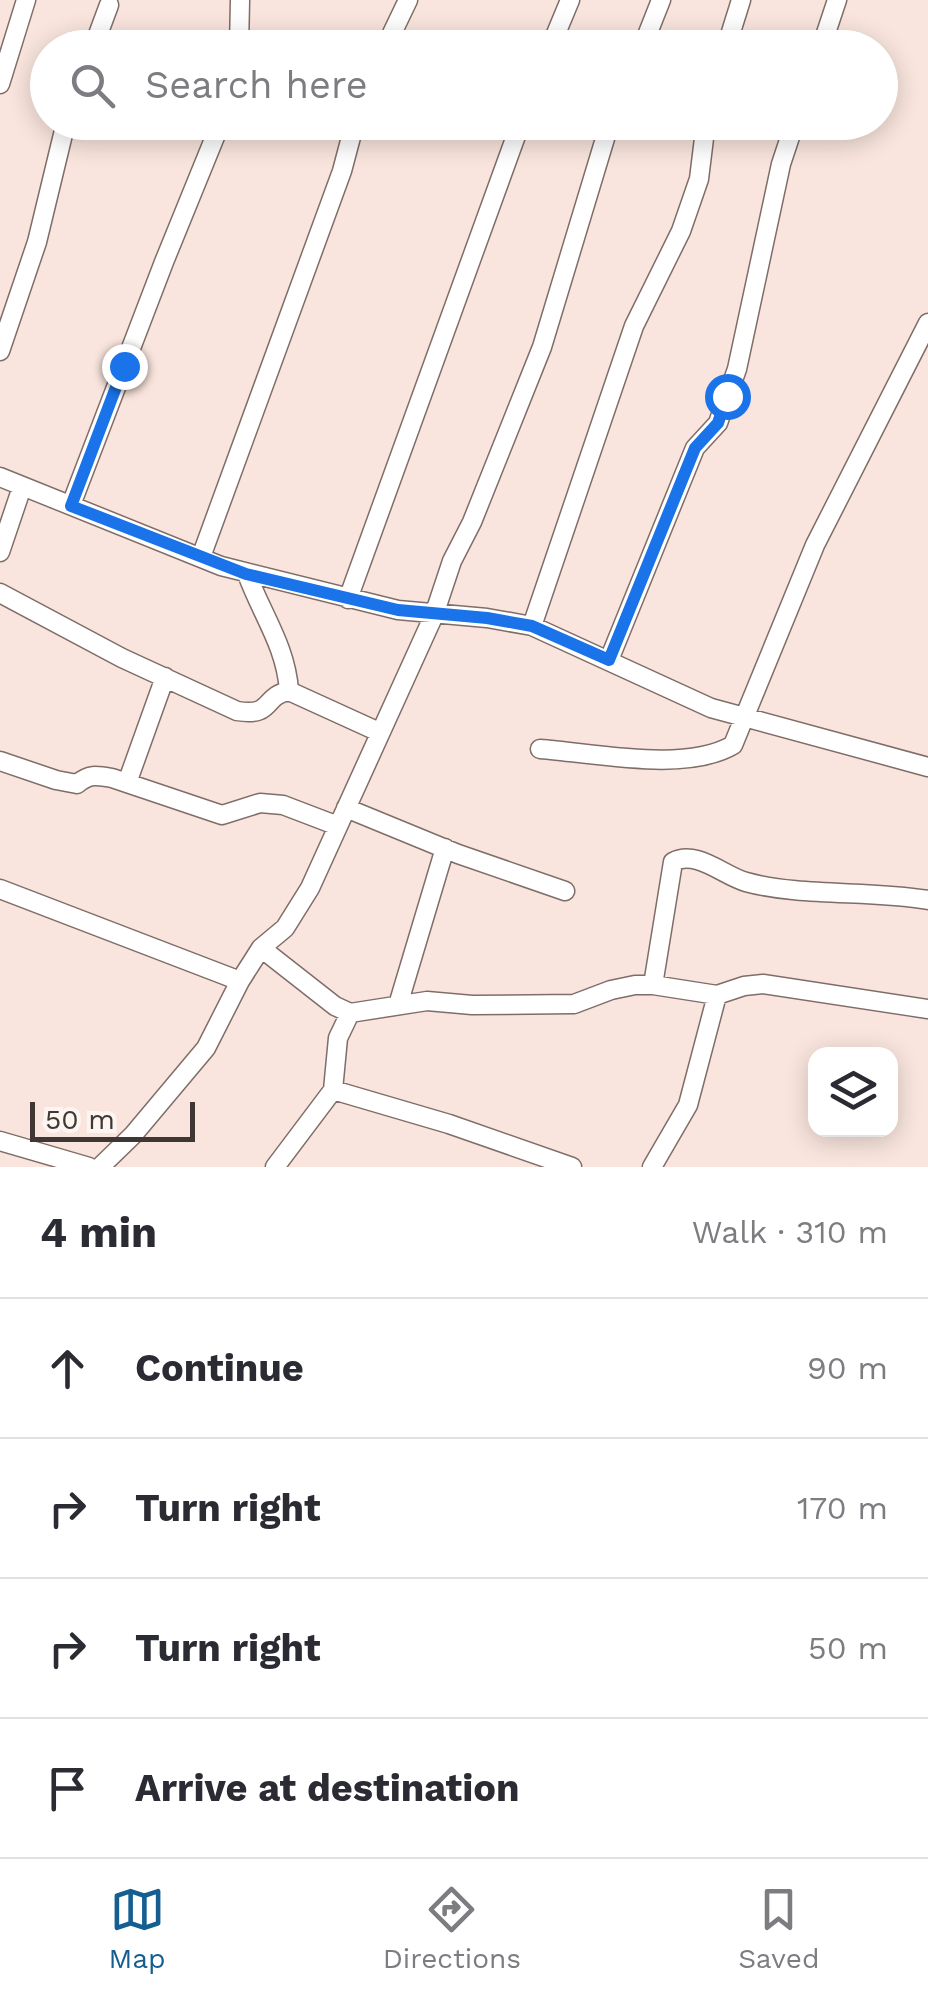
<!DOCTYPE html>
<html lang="en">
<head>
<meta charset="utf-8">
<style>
  body { margin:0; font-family:"Work Sans",sans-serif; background:#f2f2f3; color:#2b2b33 }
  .controls { position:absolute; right:30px; bottom:30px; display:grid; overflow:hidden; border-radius:20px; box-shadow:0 5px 25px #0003 }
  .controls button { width:90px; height:90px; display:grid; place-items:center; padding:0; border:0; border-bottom:2px solid #e1e1e2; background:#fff; color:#2b2b33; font:50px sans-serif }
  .scale { position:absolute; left:30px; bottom:25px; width:165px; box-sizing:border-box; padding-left:10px; border:5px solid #3e3734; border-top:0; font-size:28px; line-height:35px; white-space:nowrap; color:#3e3734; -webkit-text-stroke:8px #fdf5f2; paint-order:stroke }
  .stop { position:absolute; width:30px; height:30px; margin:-22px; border:8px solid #1a73e8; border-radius:50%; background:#fff }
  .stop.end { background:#1a73e8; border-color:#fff; box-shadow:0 2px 10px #0008 }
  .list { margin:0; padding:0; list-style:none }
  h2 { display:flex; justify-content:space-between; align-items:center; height:130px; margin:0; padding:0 40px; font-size:42px }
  h2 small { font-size:32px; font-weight:400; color:#7c7c81 }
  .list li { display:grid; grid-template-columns:65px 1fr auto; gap:30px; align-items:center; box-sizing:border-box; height:140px; padding:0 40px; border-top:2px solid #e1e1e2 }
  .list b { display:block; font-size:38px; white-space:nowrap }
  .list em { font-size:32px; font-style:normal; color:#7c7c81 }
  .icon { flex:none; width:55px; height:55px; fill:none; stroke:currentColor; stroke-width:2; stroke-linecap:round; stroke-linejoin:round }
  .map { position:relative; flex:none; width:928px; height:1167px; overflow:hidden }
  .search { position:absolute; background:#fff; box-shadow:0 5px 25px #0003; left:30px; right:30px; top:30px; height:110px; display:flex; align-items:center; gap:25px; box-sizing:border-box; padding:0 35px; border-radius:55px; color:#7c7c81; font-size:38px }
  .sheet { height:690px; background:#fff }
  nav { display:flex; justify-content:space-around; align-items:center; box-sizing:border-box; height:140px; border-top:2px solid #e1e1e2; background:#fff; font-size:28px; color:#7c7c81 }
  nav a { display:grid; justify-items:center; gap:5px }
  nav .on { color:#155e91 }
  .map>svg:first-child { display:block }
</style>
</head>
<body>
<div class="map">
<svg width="928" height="1167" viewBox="0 0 928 1167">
  <rect width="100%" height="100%" fill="#f9e5dd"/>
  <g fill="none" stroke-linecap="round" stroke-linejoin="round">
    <defs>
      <path id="street" d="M93,48L109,5
        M239,48L240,0
        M385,48L408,0
        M550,48L570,0
        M642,48L661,0
        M726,48L741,0
        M821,48L837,0
        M0,84L26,0
        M0,351L37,242L66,122
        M0,477L221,566L398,610L487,618L532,626L711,708L928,767
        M71,505L164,262L221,122
        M0,552L22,487
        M201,557L342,171L355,122
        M247,574C262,615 286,646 289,691
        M0,593L122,658L237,711C274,717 262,696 289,691L379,732
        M348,599L521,122
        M532,626L634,326L681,231L699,179L706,122
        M609,660L695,448L718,423L737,369L781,164L795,122
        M540,749C595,753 685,773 733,745L815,545L928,323
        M0,761L56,780L77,784C89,774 96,775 112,778L222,815L260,803L283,805L338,826
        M127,783L165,677
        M346,808L458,854L565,891
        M0,889L240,981
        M261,948L335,1006L350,1013L427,1001L472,1005L574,1004L611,990L635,985H653L717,995L744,986L763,984L928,1009
        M653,985L673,862C696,849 724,876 746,882C801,897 870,890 928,900
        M398,1005L445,848
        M333,1090L449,1124L572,1167
        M0,1141L89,1167
        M100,1167L133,1135L206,1048L240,981L261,948L285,928L310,888L434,615L452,561L472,522L542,347L610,122
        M275,1167L333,1090L338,1038L350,1013
        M652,1167L688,1105L717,995"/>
    </defs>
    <!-- street casing -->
    <use href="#street" stroke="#7f6d67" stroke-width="21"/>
    <!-- street -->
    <use href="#street" stroke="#fff" stroke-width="18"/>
  </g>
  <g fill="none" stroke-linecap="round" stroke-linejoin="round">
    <!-- route -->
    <path stroke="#1a73e8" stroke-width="12" d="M124,366L71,506L246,574L398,610L487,618L532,626L609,660L695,448L718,423L727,396"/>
  </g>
</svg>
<div class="controls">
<button><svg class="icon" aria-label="layers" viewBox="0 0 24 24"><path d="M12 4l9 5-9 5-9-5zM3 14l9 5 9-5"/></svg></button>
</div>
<div class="scale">50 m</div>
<div class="stop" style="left:727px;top:396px"></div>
<div class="stop end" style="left:124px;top:366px"></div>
<div class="search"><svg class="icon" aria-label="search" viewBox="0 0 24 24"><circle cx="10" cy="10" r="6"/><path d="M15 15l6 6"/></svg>Search here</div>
</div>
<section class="sheet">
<h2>4 min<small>Walk · 310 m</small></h2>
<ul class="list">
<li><svg class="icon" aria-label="ahead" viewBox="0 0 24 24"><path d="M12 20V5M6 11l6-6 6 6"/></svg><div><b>Continue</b></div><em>90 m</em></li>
<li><svg class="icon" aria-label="right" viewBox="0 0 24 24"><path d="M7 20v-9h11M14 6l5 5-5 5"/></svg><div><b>Turn right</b></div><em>170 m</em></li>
<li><svg class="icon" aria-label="right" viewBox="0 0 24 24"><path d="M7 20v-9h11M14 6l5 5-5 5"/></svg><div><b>Turn right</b></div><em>50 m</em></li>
<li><svg class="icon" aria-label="arrive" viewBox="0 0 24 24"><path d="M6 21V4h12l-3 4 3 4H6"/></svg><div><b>Arrive at destination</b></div></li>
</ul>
</section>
<nav>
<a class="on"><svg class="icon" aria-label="map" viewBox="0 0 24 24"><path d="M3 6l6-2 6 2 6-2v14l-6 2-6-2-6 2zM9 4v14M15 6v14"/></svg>Map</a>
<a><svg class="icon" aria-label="directions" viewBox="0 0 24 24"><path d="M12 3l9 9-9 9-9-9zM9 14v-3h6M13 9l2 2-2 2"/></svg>Directions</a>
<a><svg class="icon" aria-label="saved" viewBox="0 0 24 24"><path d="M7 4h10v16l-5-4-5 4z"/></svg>Saved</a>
</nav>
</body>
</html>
